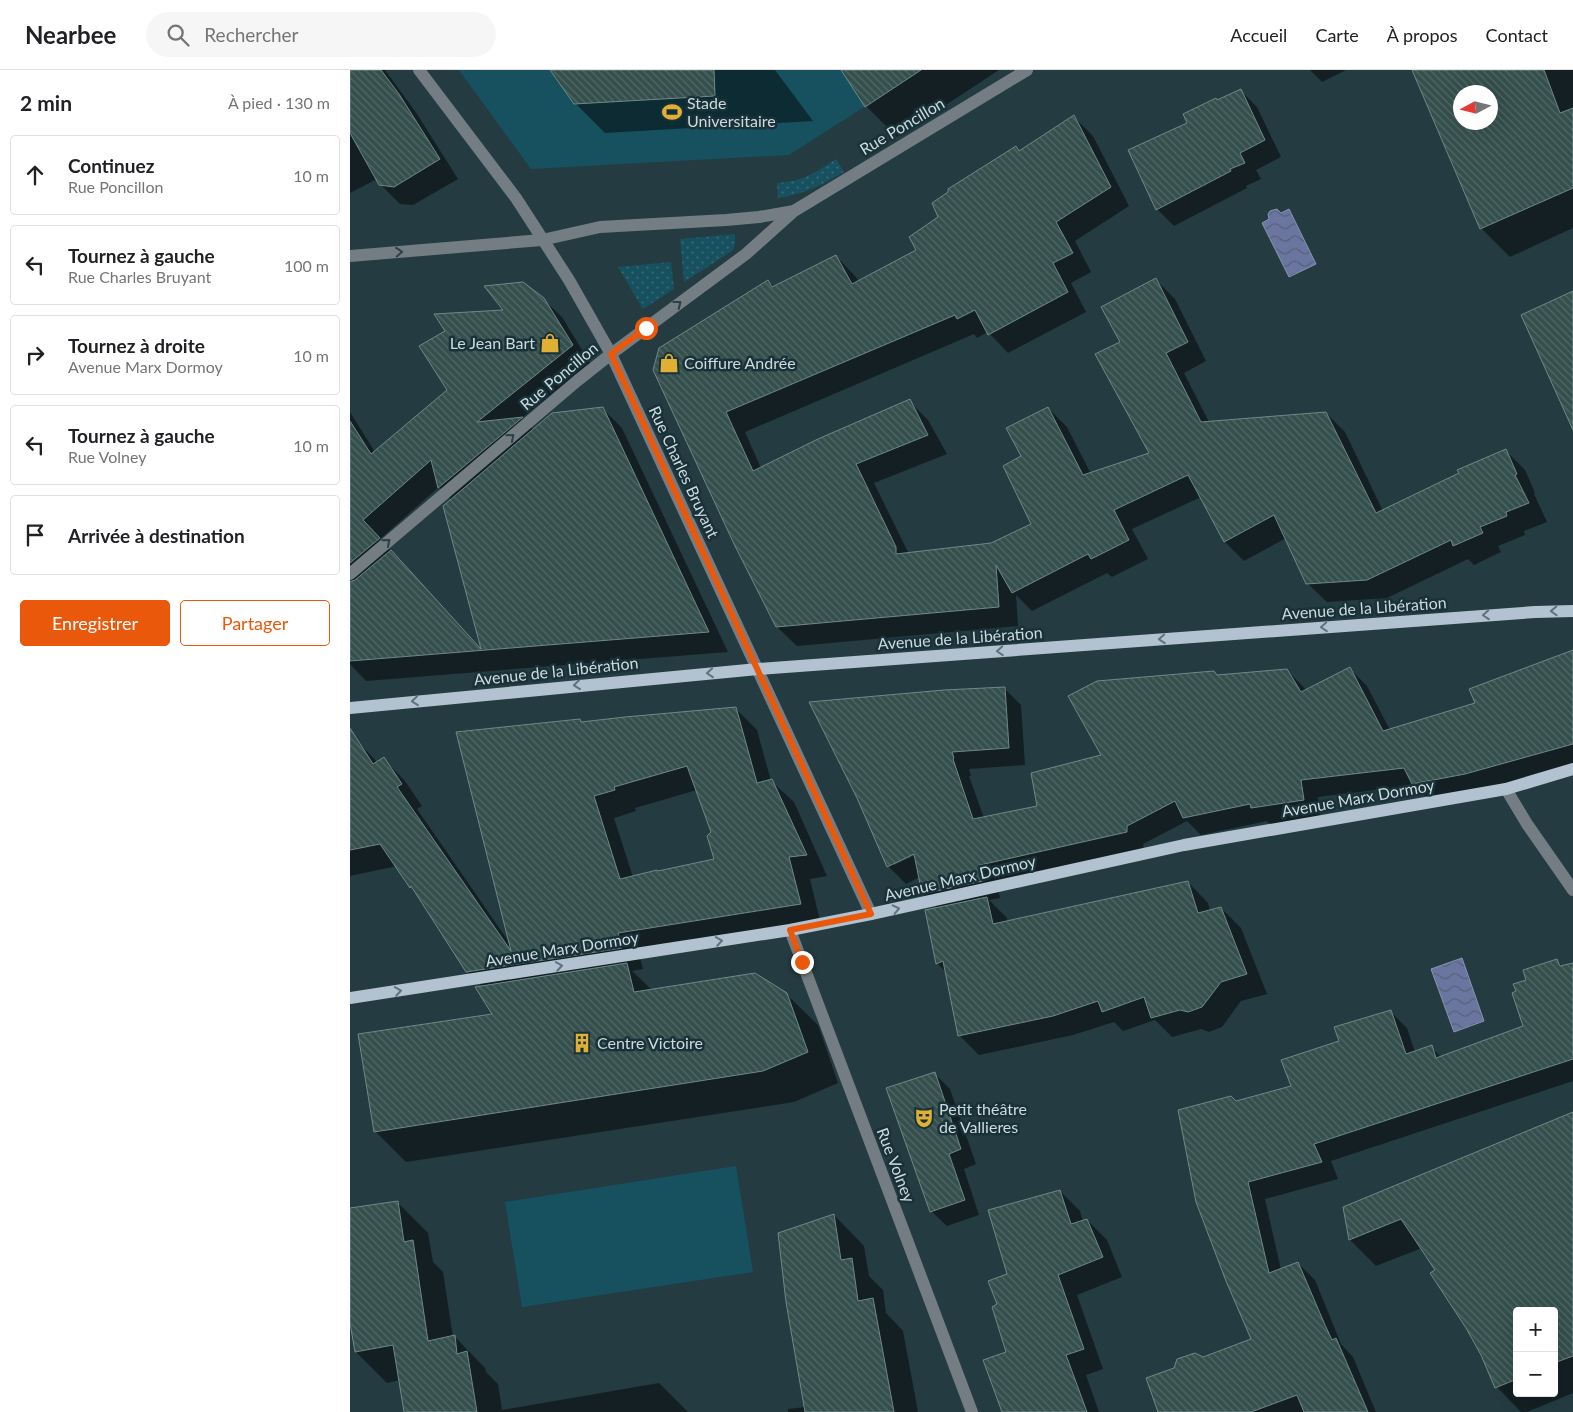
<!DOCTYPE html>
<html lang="fr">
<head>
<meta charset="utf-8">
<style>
  body { margin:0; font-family:Lato,sans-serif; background:#f6f6f6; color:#202124 }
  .controls { position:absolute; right:15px; bottom:15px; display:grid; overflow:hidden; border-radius:5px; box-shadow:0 5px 20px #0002 }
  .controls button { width:45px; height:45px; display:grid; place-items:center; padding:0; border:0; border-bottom:1px solid #e0e0e0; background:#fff; color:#202124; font:25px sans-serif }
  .compass { position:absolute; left:1103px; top:15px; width:45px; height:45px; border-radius:50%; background:#fff; box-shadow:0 5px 20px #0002; rotate:263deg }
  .stop { position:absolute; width:15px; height:15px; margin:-11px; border:4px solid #ea580c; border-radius:50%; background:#fff }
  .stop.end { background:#ea580c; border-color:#fff; box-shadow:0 1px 5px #0008 }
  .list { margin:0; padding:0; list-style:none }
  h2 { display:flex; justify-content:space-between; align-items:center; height:65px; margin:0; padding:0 20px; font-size:21px }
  h2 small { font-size:16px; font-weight:400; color:#757577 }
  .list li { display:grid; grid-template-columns:32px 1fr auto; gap:15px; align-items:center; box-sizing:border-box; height:80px; margin:0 10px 10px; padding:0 10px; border:1px solid #e0e0e0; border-radius:5px }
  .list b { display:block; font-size:19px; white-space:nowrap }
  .list p { margin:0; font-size:16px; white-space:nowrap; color:#757577 }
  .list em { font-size:16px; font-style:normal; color:#757577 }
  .actions { display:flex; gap:10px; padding:15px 20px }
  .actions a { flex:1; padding:11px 0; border:1px solid #ea580c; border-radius:5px; text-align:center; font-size:18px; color:#ea580c }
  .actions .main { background:#ea580c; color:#fff }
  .icon { flex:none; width:28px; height:28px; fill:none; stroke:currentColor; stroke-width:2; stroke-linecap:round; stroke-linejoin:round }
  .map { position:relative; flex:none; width:1223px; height:1342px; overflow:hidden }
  header { display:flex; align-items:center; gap:30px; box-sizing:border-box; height:70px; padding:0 25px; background:#fff; border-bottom:1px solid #e0e0e0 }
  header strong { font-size:24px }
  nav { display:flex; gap:28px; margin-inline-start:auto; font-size:18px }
  .search { width:350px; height:45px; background:#f6f6f6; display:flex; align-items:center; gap:12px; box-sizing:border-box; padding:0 18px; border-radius:28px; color:#757577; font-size:19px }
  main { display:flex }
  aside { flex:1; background:#fff }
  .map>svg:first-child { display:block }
</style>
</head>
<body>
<header>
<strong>Nearbee</strong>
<div class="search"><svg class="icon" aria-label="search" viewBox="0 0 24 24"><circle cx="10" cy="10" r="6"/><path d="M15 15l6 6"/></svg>Rechercher</div>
<nav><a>Accueil</a><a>Carte</a><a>À propos</a><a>Contact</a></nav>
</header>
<main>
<aside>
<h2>2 min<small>À pied · 130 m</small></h2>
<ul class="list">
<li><svg class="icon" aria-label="ahead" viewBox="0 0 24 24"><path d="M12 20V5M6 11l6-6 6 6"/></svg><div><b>Continuez</b><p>Rue Poncillon</p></div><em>10 m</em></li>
<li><svg class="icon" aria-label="left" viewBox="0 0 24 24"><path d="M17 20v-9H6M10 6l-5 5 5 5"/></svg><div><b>Tournez à gauche</b><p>Rue Charles Bruyant</p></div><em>100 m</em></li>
<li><svg class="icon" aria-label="right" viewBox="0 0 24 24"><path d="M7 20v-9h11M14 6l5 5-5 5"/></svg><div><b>Tournez à droite</b><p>Avenue Marx Dormoy</p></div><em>10 m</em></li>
<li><svg class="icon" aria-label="left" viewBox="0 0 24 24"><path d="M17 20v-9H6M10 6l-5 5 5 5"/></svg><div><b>Tournez à gauche</b><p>Rue Volney</p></div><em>10 m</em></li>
<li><svg class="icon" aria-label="arrive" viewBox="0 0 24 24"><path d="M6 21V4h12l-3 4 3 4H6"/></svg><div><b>Arrivée à destination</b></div></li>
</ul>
<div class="actions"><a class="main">Enregistrer</a><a>Partager</a></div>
</aside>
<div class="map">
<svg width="1223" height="1342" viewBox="0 0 1223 1342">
  <defs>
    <pattern id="grass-dots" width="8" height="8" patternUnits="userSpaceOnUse" patternTransform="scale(1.25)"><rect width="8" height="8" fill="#175160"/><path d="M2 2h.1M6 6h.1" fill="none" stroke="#386976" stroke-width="1.8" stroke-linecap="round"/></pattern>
    <pattern id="water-waves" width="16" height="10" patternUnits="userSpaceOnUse" patternTransform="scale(1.25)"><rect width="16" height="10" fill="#6a76a0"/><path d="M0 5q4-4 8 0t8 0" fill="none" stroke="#58617b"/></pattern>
    <pattern id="building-back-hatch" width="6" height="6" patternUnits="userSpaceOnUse" patternTransform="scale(1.25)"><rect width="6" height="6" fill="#354f4d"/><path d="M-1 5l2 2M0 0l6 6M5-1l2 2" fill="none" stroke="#516866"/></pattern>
  </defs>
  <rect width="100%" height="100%" fill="#243b42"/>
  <!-- grass -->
  <path fill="url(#grass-dots)" d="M486,89L494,102C471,115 455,124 428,128L427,113C454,111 464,103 486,89Z
    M385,164V175L382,181L334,212L330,169Z
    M321,192L324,219L293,239L268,197Z"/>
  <!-- green -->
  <path fill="#175160" d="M109,0H572L439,85L181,99Z
    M386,1096L403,1202L172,1237L155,1132Z"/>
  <!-- water -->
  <path fill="url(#water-waves)" stroke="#8894b3" d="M927,139L931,143L939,139L966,194L939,207L912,153L919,149L918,144L920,141Z
    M1112,888L1134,951L1104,962L1081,899Z"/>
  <!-- shadow -->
  <path fill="#0007" fill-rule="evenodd" d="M0,0H35L67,44L108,109L63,135L50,134L30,114L27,109L0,123Z
    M201,0H425L463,51L255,63L225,33Z
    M493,0H649L547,67L516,36Z
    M960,0H996L972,12Z
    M1062,0H1223V158L1160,187L1131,158L1064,2ZM1110,22H1140V52H1110Z
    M890,20L907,37L931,87L906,100L911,109L896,116L897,118L824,156L807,139L838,53Z
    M724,47L743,66L779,136L725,171L741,202L721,213L736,242L658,283L638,262L627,268L624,264L395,362L411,398L559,331L578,350L597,384L524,413L559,484L642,475L683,455L672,386L698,338L717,357L741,404L801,383L771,273L806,210L825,229L856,291L834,303L859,352L976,343L995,362L1033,441L1156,381L1175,400L1185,423L1184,424L1197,452L1174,461L1175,465L1148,476L1151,482L1124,495L1118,489L1037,528L977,532L957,513L936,468L894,491L875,472L851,427L782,459L798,489L762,507L757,503L682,541L666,525L668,556L447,576L427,557L304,300L418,211L424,217L486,186L505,206L509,212L567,181L590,148L666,78L670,81Z
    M193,229L212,247L240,293L172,348L184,360L252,338L272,358L378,582L16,611L0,594V536L5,512L0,507V342L25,382L98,320L155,241ZM89,417L102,430L94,436L133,581L30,469Z
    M1219,583L1223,586V696L1133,721L1080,730L1065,715L968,727L970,747L920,754L917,751L851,765L837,751L793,774L794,779L646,812L650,828L639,830L657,848V852L838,812L858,833L860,841L871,838L891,858L917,924L891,931L872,957L859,962L851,959L822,967L805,950L773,961L764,952L723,965L629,985L609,965L596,902L587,893L588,839L573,824L570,807L556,814L538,796L508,727L654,618L671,635L675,695L619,699L621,706H619L634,748L689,737L753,686L867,606L937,600L957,621L1000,599L1017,616L1040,660L1127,634ZM569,780L570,783L544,795V792Z
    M385,638L407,660L421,711L444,732L477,806L460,809L471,855L289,884L293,899L282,901L302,920L436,924L468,955L488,1013L444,1032L56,1092L25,1061L144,944L133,917L117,901L68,824L61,817L47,796L0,806V673L8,672L28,693L34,689L55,711L72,736L67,739L159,872L230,650L232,653ZM347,720L362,762L366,790L283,807L264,748L286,741L285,738Z
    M1207,890L1213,897L1223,894V1011L981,1091L988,1109L915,1129L931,1200L948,1193L965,1210L991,1274L1003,1287L1026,1342H810L853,1289L903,1270L886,1033L943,1017L991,971L1040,941L1057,958L1065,982L1081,977L1091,987L1175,957L1178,911Z
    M585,1004L600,1019L626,1094L614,1099L629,1145L597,1156L581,1141Z
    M1223,1043V1323L1177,1342H1171L1147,1317L1132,1285L1086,1200L1072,1178L1026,1196L1000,1170L994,1138ZM1167,1241H1204V1323H1167Z
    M710,1121L730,1141L733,1151L737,1150L757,1170L772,1207L727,1225L753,1299L736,1305L749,1342H653L658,1283L649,1235L658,1205Z
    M47,1132L78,1163L83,1192L93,1202L103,1267H105L135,1298L136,1302L148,1314L152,1340L309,1313L338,1342H55L50,1310L37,1313L6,1282L0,1251V1139Z
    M484,1145L514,1176L519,1206L533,1220L536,1243L553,1261L568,1342H438V1339L455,1337Z"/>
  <!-- building -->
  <path fill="url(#building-back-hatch)" stroke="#6d8988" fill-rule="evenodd" d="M0,0H31L49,24L90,89L44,117L29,115L0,63Z
    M200,0H364L365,26L224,34Z
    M491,0H571L515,37Z
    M1062,0H1194L1210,43L1223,38V118L1130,159ZM1110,22H1140V52H1110Z
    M891,19L915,70L890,83L895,93L880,99L881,101L806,140L778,80L837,53L833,44L866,28L867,30Z
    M724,45L761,117L706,152L723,183L703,193L718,222L638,265L625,240L607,249L605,245L376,342L403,401L468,369L560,329L578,365L506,394L546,477V484L641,473L681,454L653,396L671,386L656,358L698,337L733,405L799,383L745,284L770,272L751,237L806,208L838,272L816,283L851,352L976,342L1026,443L1109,403L1107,400L1156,379L1167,404L1165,405L1179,433L1156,442L1157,446L1130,457L1133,463L1103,476L1101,470L1017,510L956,514L924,445L874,472L838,405L764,440L779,470L741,489L738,484L662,523L646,495L649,537L426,557L385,476L303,300L309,278L418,210L422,217L486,185L502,214L566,180L559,167L588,147L582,133L598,122V119L666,76L669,81Z
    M173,212L194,228L223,275L127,352L173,347L88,418L81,390L13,450L30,468L0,493V351L21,384L97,320L69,276L95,261L84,244L153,240L134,216Z
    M1223,221V360L1171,245Z
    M253,337L359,562L0,591V512L5,510L41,480L131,579L93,436L202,343Z
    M1223,580V674L1115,704L1062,714L1054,698L951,710L954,730L901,738L900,734L833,748L825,731L777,756V762L630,795L633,811L572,824L564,784L537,797L507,728L459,632L594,620L655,617L659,678L602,682L604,688L603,689L623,749L687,736L681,703L751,685L718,626L747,611L864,601L867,605L937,599L951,622L1000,597L1033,661L1125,633L1119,619Z
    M386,637L407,713L422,709L457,785L439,787L451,834L268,863L272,878L116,902L61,816L60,818L30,774L0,780V658L23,694L34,687L52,714L47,717L161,881L106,662L230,649L231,652L275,647ZM337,696L361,762L357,766L364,789L308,801L307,800L270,809L244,726L265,720L264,717Z
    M838,811L848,843L871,837L897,904L871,912L852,937L838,942L830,940L801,948L794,927L752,942L748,931L703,946L608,966L593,891L586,894L575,840L637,827L643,854Z
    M1207,889L1210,896L1223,893V989L964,1074L972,1092L898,1112L919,1203L948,1192L975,1255L982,1270L986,1268L1018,1342H954L947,1325L901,1342H808L796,1308L824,1298L827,1289L845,1283L853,1287L901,1269L876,1211L846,1132L828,1040L881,1026L886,1031L941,1016L931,990L989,971L984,957L1041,940L1056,984L1082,975L1086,988L1173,956L1162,923L1166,921L1163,914L1176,910L1173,900Z
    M277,893L284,922L405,903L437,923L458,982L413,1001L24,1062L8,964L142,944L125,917Z
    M585,1002L611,1079L599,1084L615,1130L580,1142L536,1018Z
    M1223,1042V1286L1204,1293V1241H1167V1309L1145,1318L1131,1285L1116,1258L1080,1203L1085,1200L1051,1149L999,1170L993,1137Z
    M710,1120L721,1154L737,1149L753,1187L708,1205L734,1279L716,1285L737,1342H652L633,1290L656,1282L642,1237L647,1234L638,1211L657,1204L638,1140Z
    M48,1131L54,1172L63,1170L78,1271L105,1265L107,1284L117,1281L127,1342H54L43,1275L5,1282L0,1253V1138Z
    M484,1144L491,1190L502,1188L508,1231L523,1228L544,1342H455L436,1232L428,1163Z"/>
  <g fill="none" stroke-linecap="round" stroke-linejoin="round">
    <!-- minor -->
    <path stroke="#757d84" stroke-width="12" d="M69,0L166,128L219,210L261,284L521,844
      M0,186L192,170L250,157L376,150L409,147L444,141
      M0,504L227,311L261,284L396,184L444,141L677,0
      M1156,719L1177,754L1223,820
      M440,860L622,1342"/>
    <!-- major -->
    <path stroke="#b2c2d0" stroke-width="12" d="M0,638L408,599L1185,542L1223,541
      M0,928L440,860L521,844L834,775L1156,719L1223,699"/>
  </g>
  <!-- one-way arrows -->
  <defs><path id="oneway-chevron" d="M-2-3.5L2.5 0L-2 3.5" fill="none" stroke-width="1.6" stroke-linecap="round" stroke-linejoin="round" transform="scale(1.25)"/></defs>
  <g stroke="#2b4047">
    <use href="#oneway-chevron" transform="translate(49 182) rotate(-4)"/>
    <use href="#oneway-chevron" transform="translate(328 234) rotate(-37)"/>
    <use href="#oneway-chevron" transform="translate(161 367) rotate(-40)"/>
    <use href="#oneway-chevron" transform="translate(37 472) rotate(-40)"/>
  </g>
  <g stroke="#5e727c">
    <use href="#oneway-chevron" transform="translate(1204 541) rotate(178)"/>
    <use href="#oneway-chevron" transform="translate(1136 545) rotate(176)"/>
    <use href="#oneway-chevron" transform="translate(974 557) rotate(176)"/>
    <use href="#oneway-chevron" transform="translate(812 569) rotate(176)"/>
    <use href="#oneway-chevron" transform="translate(650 581) rotate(176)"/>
    <use href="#oneway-chevron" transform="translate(360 603) rotate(175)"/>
    <use href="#oneway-chevron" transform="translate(227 615) rotate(174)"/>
    <use href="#oneway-chevron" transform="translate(65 631) rotate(174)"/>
    <use href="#oneway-chevron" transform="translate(546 839) rotate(-13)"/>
    <use href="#oneway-chevron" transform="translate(369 871) rotate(-9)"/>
    <use href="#oneway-chevron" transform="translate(209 896) rotate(-9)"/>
    <use href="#oneway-chevron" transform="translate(48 921) rotate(-9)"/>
  </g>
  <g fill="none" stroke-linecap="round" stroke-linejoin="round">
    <!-- route -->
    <path stroke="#ea580c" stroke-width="6" d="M296,258L261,284L521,844L440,860L452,892"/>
  </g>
  <!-- icons -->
  <defs>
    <symbol id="stadium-bare" viewBox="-9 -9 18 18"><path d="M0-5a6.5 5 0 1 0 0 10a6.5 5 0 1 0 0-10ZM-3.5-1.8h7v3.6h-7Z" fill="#e0b034" stroke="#193138" stroke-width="2.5" paint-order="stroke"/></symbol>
    <symbol id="shop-bare" viewBox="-9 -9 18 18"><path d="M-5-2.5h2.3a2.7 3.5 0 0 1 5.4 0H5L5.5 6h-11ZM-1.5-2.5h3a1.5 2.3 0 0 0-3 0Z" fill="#e0b034" stroke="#193138" stroke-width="2.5" paint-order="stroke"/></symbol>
    <symbol id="building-bare" viewBox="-9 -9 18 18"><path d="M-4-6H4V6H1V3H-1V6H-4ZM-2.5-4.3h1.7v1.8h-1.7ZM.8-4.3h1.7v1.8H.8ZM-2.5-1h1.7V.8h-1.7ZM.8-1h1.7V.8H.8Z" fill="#e0b034" stroke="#193138" stroke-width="2.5" paint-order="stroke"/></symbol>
    <symbol id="theatre-bare" viewBox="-9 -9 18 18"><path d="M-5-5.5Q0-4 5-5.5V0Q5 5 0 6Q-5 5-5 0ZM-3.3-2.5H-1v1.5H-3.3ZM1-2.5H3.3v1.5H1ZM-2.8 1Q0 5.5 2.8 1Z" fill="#e0b034" stroke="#193138" stroke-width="2.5" paint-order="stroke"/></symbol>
  </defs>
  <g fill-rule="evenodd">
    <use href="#stadium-bare" x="308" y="28" width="28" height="28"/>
    <use href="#shop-bare" x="186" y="259" width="28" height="28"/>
    <use href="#shop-bare" x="305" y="279" width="28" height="28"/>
    <use href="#building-bare" x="218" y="959" width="28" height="28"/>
    <use href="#theatre-bare" x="560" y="1034" width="28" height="28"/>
  </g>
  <g text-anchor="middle" stroke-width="5" stroke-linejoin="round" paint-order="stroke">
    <!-- poi labels -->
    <g font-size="16" fill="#cddbdf" stroke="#193138" text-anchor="start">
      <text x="337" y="39">Stade<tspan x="337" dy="18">Universitaire</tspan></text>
      <text x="185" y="279" text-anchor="end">Le Jean Bart</text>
      <text x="334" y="299">Coiffure Andrée</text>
      <text x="247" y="979">Centre Victoire</text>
      <text x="589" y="1045">Petit théâtre<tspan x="589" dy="18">de Vallieres</tspan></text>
    </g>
    <!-- street labels -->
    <g font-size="16" fill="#cddbdf" stroke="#193138">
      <text transform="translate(552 56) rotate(-31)" y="6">Rue Poncillon</text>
      <text transform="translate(209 306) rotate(-40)" y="6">Rue Poncillon</text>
      <text transform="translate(334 402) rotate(65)" y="6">Rue Charles Bruyant</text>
      <text transform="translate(1014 538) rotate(-4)" y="6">Avenue de la Libération</text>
      <text transform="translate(610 568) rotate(-4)" y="6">Avenue de la Libération</text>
      <text transform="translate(206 601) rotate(-6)" y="6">Avenue de la Libération</text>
      <text transform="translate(1008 728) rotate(-10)" y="6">Avenue Marx Dormoy</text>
      <text transform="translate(610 808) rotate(-13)" y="6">Avenue Marx Dormoy</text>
      <text transform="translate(212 879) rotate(-9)" y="6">Avenue Marx Dormoy</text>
      <text transform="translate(546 1095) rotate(69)" y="6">Rue Volney</text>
    </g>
  </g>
</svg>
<div class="controls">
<button>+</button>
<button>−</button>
</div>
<svg class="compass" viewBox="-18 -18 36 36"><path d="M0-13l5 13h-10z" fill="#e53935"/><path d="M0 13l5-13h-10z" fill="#757577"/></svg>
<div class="stop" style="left:296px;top:258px"></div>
<div class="stop end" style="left:452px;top:892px"></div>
</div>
</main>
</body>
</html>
